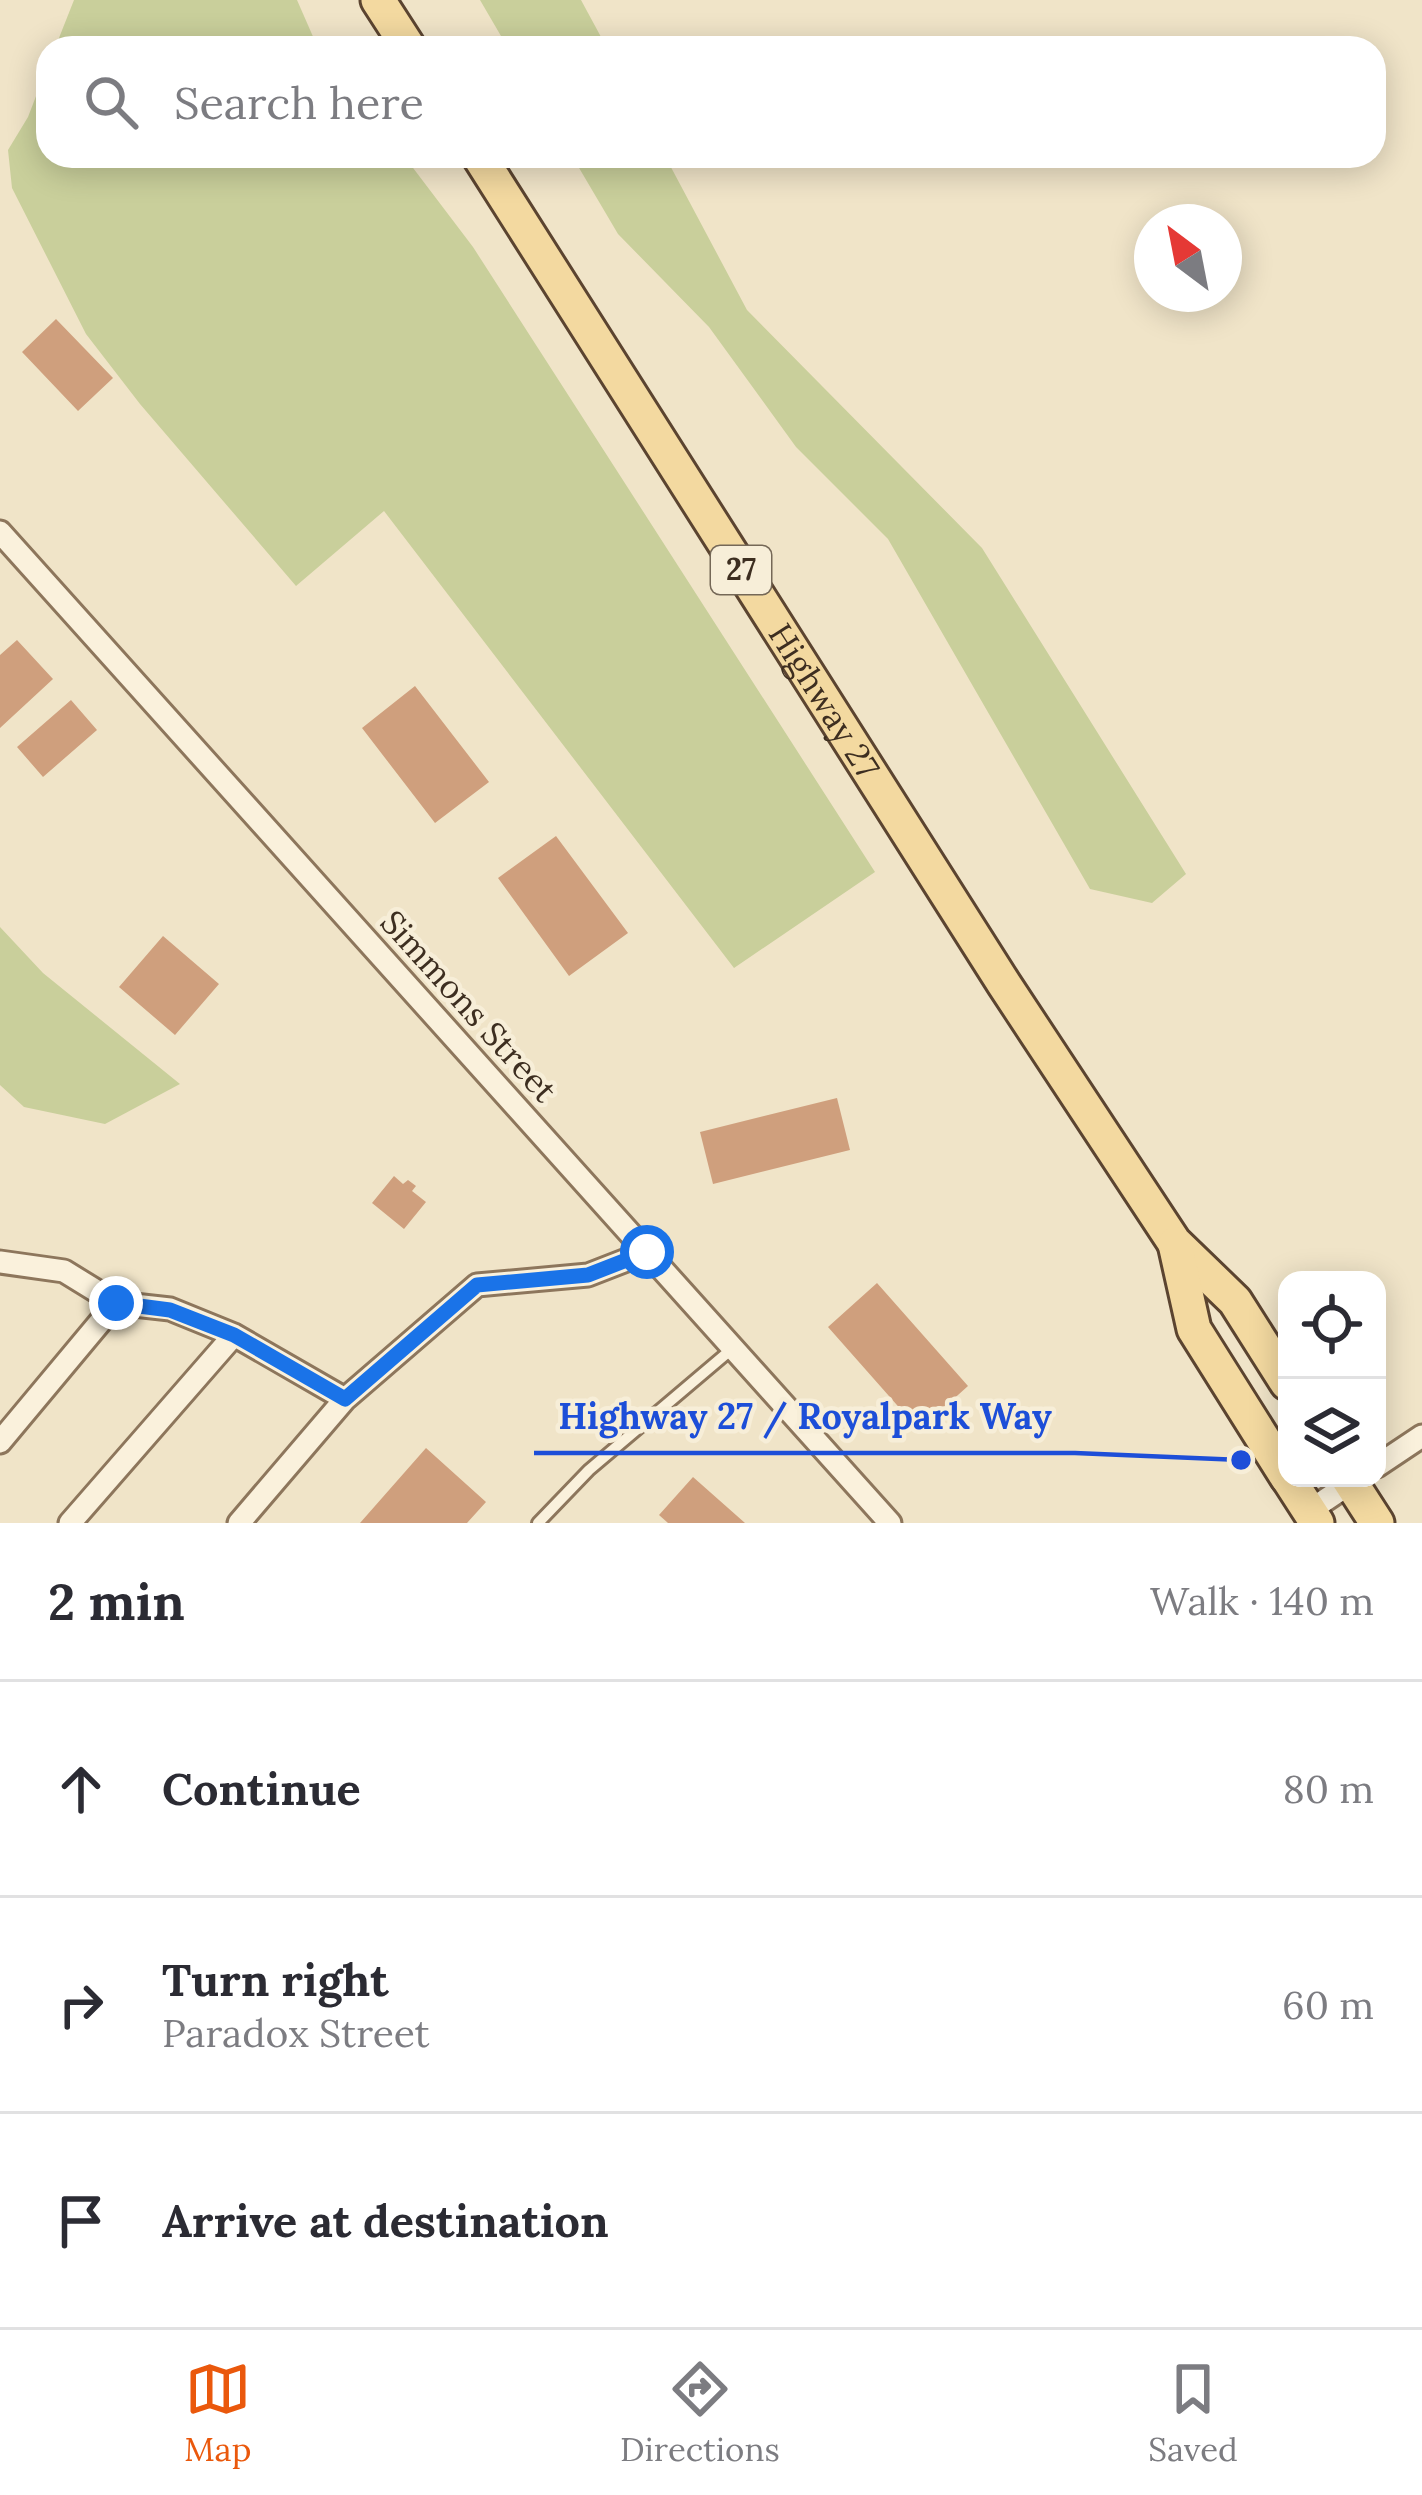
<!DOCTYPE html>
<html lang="en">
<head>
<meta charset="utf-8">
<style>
  body { margin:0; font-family:Lora,serif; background:#f7f7f7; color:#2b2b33 }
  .controls { position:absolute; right:36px; bottom:36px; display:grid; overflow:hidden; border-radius:24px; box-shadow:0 6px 30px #0003 }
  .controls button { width:108px; height:108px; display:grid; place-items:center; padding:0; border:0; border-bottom:3px solid #e1e1e2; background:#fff; color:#2b2b33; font:60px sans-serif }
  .compass { position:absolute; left:1134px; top:204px; width:108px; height:108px; border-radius:50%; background:#fff; box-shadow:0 6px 30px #0003; rotate:328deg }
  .stop { position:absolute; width:36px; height:36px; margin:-27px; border:9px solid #1a73e8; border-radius:50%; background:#fff }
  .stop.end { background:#1a73e8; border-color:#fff; box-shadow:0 3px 12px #0008 }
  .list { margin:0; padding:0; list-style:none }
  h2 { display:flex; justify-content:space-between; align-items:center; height:156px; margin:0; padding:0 48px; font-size:51px }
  h2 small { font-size:39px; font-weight:400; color:#7c7c81 }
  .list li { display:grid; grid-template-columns:78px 1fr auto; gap:36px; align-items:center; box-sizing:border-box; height:216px; padding:0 48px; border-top:3px solid #e1e1e2 }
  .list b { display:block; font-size:45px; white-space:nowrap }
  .list p { margin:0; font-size:39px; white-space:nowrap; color:#7c7c81 }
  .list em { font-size:39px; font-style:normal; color:#7c7c81 }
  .icon { flex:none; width:66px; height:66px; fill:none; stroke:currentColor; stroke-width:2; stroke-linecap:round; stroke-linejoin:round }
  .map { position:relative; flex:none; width:1422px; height:1523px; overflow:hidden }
  .search { position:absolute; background:#fff; box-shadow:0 6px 30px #0003; left:36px; right:36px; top:36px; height:132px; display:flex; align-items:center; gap:30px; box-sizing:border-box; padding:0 42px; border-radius:36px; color:#7c7c81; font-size:45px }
  .sheet { height:804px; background:#fff }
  nav { display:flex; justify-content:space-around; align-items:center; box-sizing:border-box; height:168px; border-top:3px solid #e1e1e2; background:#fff; font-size:33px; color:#7c7c81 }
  nav a { display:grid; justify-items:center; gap:6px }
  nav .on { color:#ea580c }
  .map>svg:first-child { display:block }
</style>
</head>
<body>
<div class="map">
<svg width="1422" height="1523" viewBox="0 0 1422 1523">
  <rect width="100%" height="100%" fill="#f0e4c8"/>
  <!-- green -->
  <path fill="#c9cf9b" d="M74,0H297L318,48H55Z
    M480,0H581L607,48H508Z
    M48,65V156H404L473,247L875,872L734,968L384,511L296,586L140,404L86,334L12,188L8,150L28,117Z
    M572,156H665L747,310L982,548L1186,874L1152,903L1090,889L888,539L796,447L709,327L618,234Z
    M0,927L43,973L180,1084L105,1124L24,1107L0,1085Z"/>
  <!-- building -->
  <path fill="#cf9f7d" d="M56,319L113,378L78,411L22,352Z
    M17,640L53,679L0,728V655Z
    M415,686L489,782L435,823L362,728Z
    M71,700L97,730L43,777L17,747Z
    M556,836L628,933L569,976L498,878Z
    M163,936L219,984L175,1035L119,987Z
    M837,1098L850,1150L713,1184L700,1132Z
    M394,1176L403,1184L408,1180L416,1186L412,1191L426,1202L404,1229L372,1203Z
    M877,1283L968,1386L919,1430L828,1327Z
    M426,1448L486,1502L467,1523H360Z
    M693,1477L745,1523H668L659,1515Z"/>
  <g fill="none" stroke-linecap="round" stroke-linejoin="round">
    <defs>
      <path id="service" d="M538,1523L589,1470L733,1348"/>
      <path id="minor" d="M0,532L890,1523
        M0,1262L64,1271L116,1303L170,1309L234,1335L345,1399
        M0,1442L116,1303
        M1377,1466L1422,1436
        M1309,1511L1358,1478
        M70,1523L234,1335
        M239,1523L345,1399L477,1285L588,1275L647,1252"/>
      <g id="primary">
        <path d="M378,0L409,48"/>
        <path id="s1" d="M479,156L1004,984L1174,1242L1235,1301L1287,1383"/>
        <path d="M1175,1244L1194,1329L1287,1477"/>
        <path d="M1288,1478L1317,1523"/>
        <path d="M1348,1478L1377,1523"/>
      </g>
    </defs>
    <!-- service casing -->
    <use href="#service" stroke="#8d765c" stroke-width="16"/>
    <!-- minor casing -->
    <use href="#minor" stroke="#8d765c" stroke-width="27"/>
    <!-- primary casing -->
    <use href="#primary" stroke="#5b4430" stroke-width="39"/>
    <!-- service -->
    <use href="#service" stroke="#faf1dc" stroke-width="10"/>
    <!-- minor -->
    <use href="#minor" stroke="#faf1dc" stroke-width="21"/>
    <!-- primary -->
    <use href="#primary" stroke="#f3d9a0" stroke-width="33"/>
  </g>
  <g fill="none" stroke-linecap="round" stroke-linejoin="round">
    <!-- route -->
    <path stroke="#1a73e8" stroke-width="15" d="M116,1303L170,1310L234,1335L345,1399L477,1285L588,1275L647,1252"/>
  </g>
  <g text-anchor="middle" stroke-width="9" stroke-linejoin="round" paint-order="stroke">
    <!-- shield labels -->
    <rect fill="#f7eed8" stroke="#756857" stroke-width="3" x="711" y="546" width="60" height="48" rx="9"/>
    <g font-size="30" font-weight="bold" fill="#3d2e20">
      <text x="741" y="580">27</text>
    </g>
    <!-- street labels -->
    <g font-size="33" fill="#3d2e20" stroke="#f7eed8">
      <text dy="12" stroke="none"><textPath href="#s1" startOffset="645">Highway 27</textPath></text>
      <text transform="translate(469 1006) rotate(48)" y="12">Simmons Street</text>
    </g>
  </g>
  <!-- callouts -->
  <path fill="none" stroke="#1d4ed8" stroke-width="4.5" d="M1241 1460L1075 1453H534"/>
  <circle fill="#1d4ed8" stroke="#f7eed8" stroke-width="4.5" cx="1241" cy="1460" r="12"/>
  <g font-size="36" text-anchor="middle" font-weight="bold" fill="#1d4ed8" stroke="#f7eed8" stroke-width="9" stroke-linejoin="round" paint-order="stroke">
    <text x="805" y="1429">Highway 27 / Royalpark Way</text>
  </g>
</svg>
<div class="controls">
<button><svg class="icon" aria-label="locate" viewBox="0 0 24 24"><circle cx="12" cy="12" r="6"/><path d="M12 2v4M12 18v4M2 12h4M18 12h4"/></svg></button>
<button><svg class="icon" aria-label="layers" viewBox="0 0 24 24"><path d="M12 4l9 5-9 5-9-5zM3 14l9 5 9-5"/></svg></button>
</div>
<svg class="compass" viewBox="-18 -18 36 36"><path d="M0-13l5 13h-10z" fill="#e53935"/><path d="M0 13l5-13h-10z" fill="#7c7c81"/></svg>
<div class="stop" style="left:647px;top:1252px"></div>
<div class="stop end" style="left:116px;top:1303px"></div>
<div class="search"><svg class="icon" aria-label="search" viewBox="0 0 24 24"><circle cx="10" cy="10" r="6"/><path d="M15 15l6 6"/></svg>Search here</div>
</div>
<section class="sheet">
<h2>2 min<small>Walk · 140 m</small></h2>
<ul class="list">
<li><svg class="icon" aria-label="ahead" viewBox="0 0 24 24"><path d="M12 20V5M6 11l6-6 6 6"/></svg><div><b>Continue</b></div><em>80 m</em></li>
<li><svg class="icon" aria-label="right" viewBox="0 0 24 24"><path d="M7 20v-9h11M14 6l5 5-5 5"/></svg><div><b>Turn right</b><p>Paradox Street</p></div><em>60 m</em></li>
<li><svg class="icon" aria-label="arrive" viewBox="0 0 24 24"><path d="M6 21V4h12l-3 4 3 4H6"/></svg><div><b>Arrive at destination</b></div></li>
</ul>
</section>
<nav>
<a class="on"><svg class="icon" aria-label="map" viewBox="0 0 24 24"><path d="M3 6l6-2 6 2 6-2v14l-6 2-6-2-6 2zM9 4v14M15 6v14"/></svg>Map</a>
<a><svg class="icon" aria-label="directions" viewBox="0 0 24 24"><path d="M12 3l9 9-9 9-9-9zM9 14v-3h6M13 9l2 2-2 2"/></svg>Directions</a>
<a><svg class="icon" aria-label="saved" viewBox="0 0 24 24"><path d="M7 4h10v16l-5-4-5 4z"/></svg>Saved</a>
</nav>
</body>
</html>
